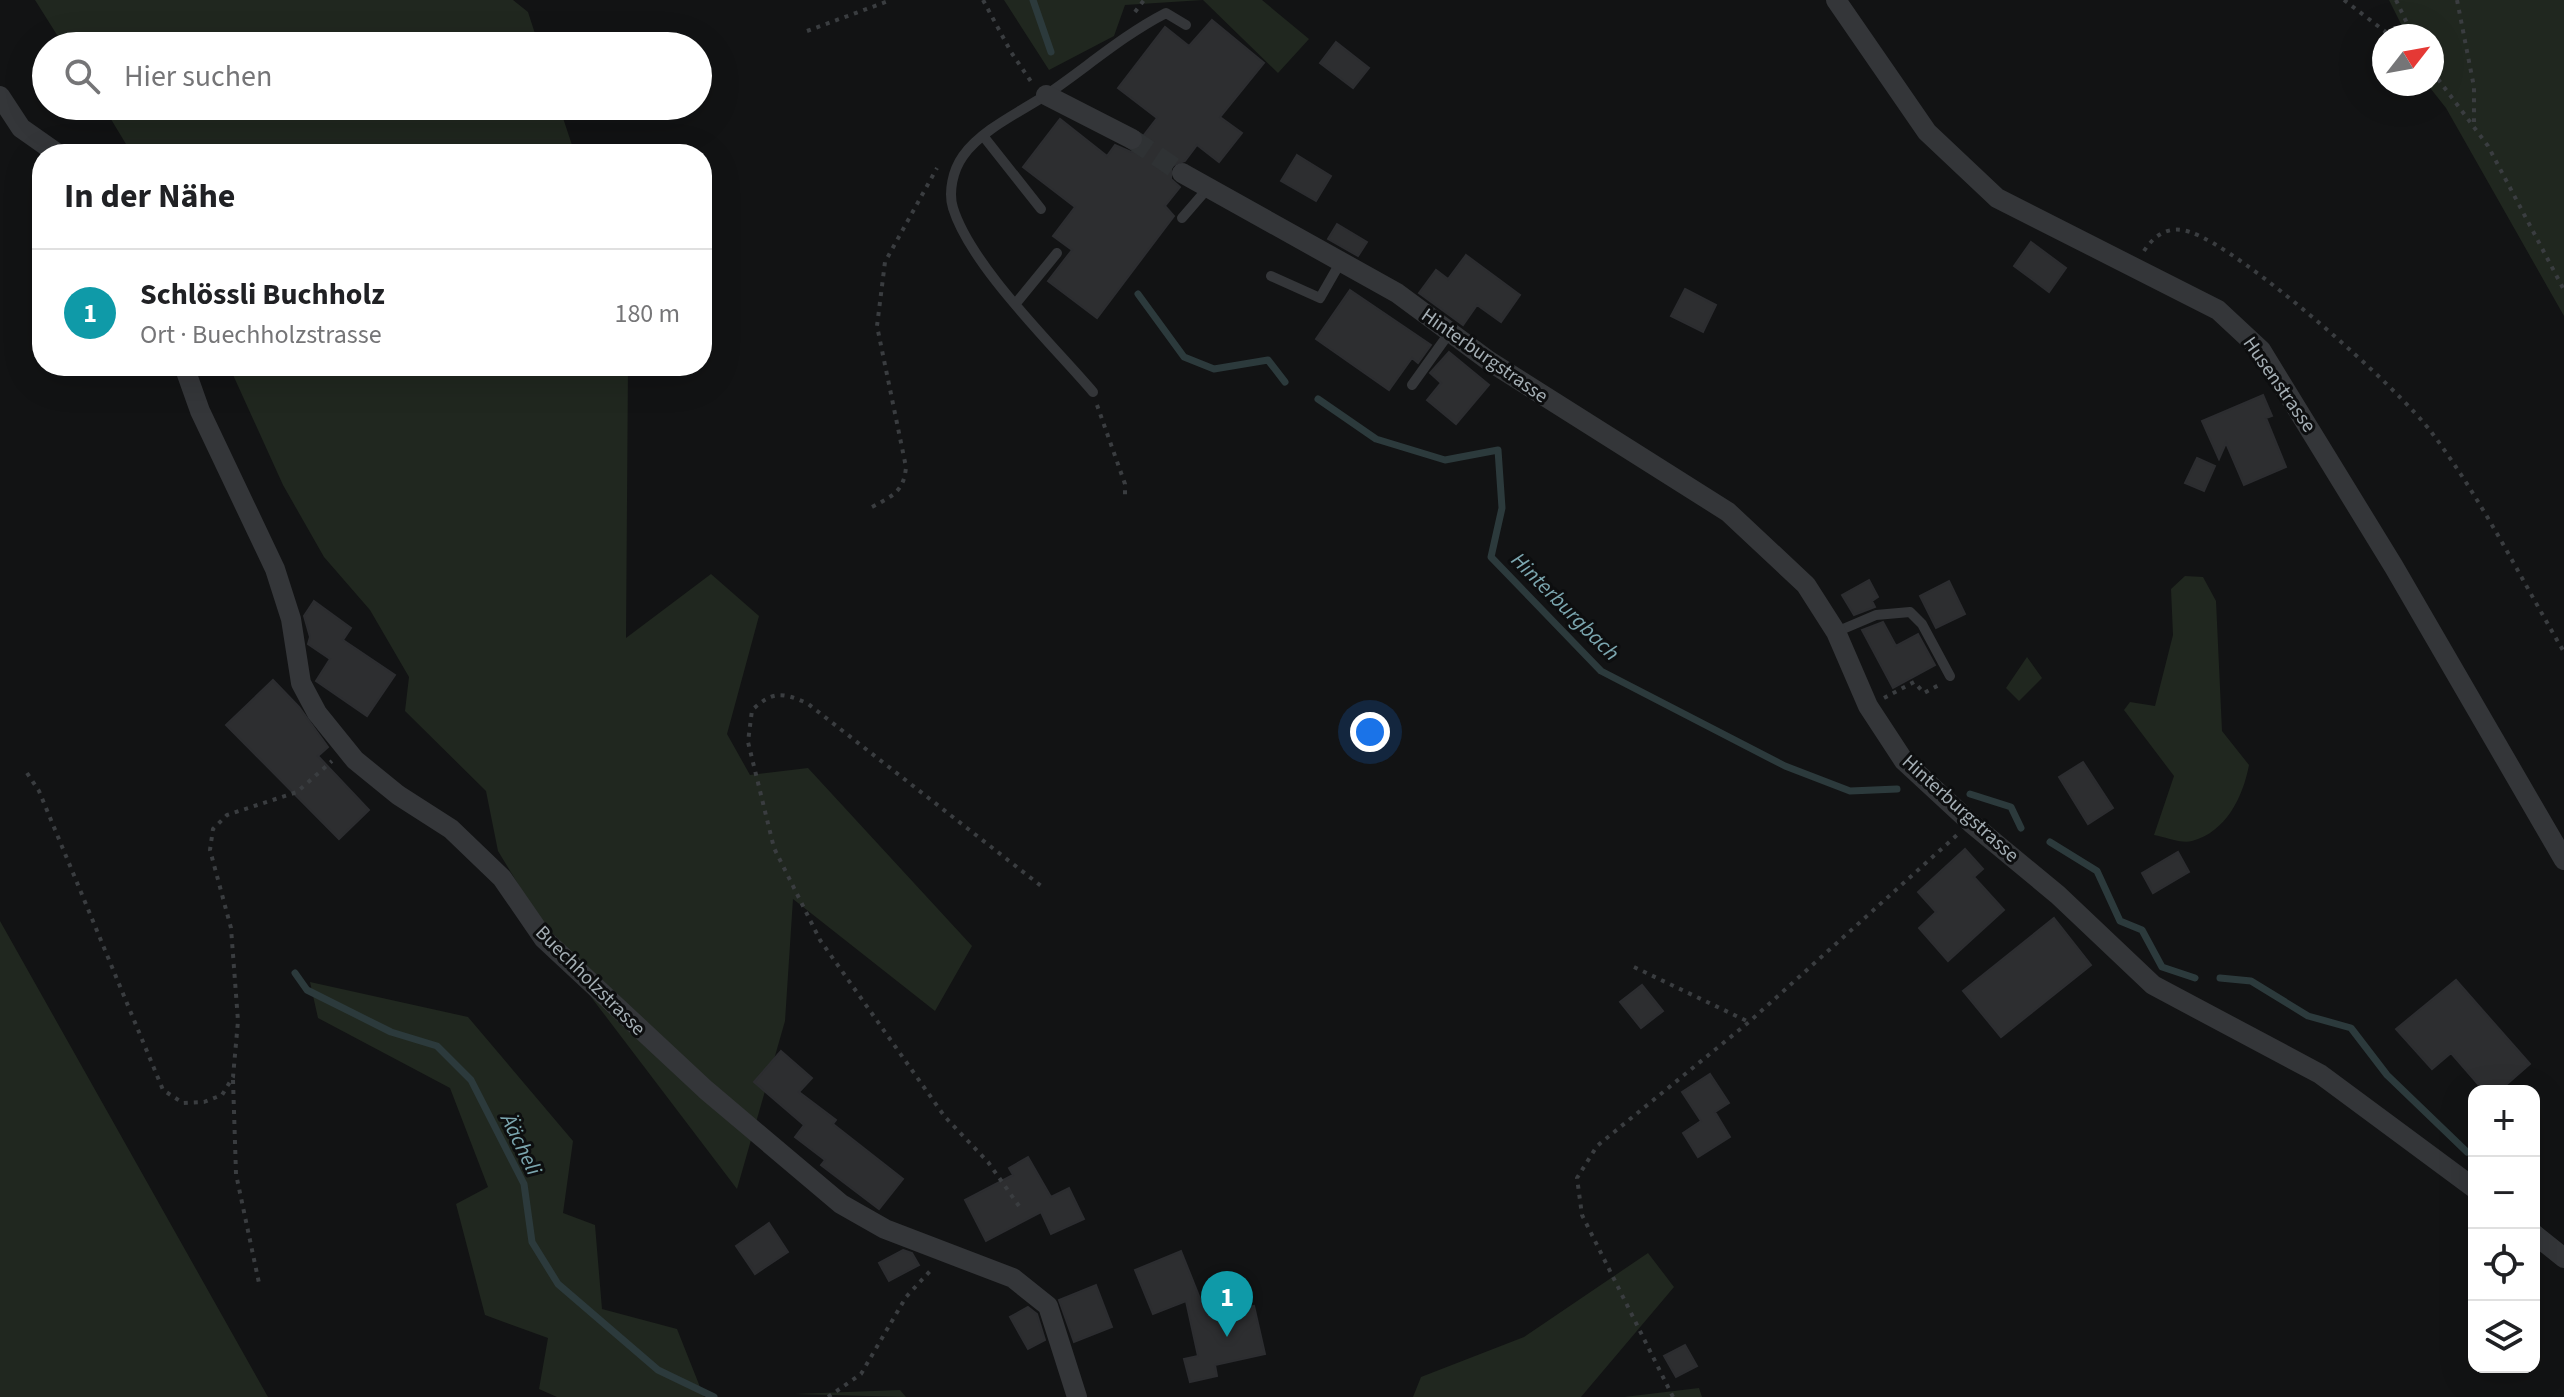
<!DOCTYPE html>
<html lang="de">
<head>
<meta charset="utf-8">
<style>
  body { margin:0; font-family:"Source Sans 3",sans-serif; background:#f6f6f6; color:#202124 }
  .controls { position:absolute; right:24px; bottom:24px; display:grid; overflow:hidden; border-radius:16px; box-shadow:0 8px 32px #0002 }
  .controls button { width:72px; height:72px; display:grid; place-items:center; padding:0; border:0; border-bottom:2px solid #e0e0e0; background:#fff; color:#202124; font:40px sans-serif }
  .compass { position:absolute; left:2372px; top:24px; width:72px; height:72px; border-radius:50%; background:#fff; box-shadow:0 8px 32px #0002; rotate:59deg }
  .you { position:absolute; left:1370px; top:732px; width:28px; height:28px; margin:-20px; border:6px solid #fff; border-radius:50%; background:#1a73e8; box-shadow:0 0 0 12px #1a73e833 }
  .badge { display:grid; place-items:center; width:52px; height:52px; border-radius:50%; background:#7c482a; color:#fff; font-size:26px; font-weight:700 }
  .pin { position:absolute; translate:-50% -66px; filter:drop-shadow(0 2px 4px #0008) }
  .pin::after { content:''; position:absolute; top:42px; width:28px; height:24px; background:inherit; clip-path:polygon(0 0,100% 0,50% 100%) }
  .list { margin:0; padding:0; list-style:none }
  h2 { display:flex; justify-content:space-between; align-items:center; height:104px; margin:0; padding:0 32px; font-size:34px }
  h2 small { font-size:26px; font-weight:400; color:#757577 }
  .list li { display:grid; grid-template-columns:52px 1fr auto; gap:24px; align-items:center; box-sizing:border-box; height:128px; padding:0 32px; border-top:2px solid #e0e0e0 }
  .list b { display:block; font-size:30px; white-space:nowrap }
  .list p { margin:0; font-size:26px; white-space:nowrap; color:#757577 }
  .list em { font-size:26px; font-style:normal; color:#757577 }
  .icon { flex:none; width:44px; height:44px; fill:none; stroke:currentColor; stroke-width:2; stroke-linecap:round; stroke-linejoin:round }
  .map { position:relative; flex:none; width:2564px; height:1397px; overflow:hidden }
  .search { position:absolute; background:#fff; box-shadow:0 8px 32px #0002; left:32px; top:32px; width:680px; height:88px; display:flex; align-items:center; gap:20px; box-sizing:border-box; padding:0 28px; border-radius:44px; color:#757577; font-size:30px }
  .panel { position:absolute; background:#fff; box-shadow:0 8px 32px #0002; left:32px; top:144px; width:680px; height:232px; border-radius:32px }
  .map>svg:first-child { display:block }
</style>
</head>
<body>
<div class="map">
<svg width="2564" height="1397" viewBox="0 0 2564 1397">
  <rect width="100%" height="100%" fill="#121314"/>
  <!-- green -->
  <path fill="#20271f" d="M35,0H513L528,12L539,46H64Z
    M1004,0H1262L1309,39L1278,73L1203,0L1125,5L1114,36L1049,70Z
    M2389,0H2564V316L2446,108L2427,84H2432V36H2407Z
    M103,106H559L575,154H132Z
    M229,366H628L626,638L711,574L759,616L727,734L750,775L808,768L972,946L935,1011L793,899L785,1021L737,1189L569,968L498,851L486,791L405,711L409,677L370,610L324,557L283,485Z
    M2185,576L2203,577L2216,601L2222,731L2249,765C2243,797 2226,832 2192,841C2182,844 2165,837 2154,835L2174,776L2124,710L2130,702L2155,706L2173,635L2171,589Z
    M2027,657L2042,678L2019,701L2006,688Z
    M0,921L268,1397H0Z
    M310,982L468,1017L573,1141L563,1213L595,1225L602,1309L677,1329L704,1397H557L539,1389L548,1338L485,1315L456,1204L488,1187L450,1088L318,1018Z
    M1648,1253L1674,1287L1581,1397H1413L1421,1377L1524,1337Z
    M1699,1388L1702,1397H1624Z
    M900,1390L906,1397L794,1394Z"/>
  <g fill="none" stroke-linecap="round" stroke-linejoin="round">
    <!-- stream -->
    <path stroke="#2c3a3c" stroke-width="7" d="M1033,0L1051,52
      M1138,294L1184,357L1214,369L1268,360L1285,382
      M1318,399L1376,439L1445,460L1498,450L1502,508L1491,557L1601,671L1785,766L1850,791L1897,789
      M1970,794L2011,807L2021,828
      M2050,842L2097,871L2120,921L2142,930L2162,967L2195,978
      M295,973L307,990L391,1032L437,1046L471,1080L524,1184L532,1242L558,1284L658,1370L714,1397
      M2220,978L2251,981L2308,1016L2351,1028L2387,1075L2467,1152"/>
  </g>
  <!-- building -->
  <path fill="#2d2e30" stroke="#2c2d30" stroke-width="2" d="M1212,20L1264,63L1220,117L1242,133L1219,162L1197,145L1185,161L1171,166V179L1180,187L1165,206L1174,216L1097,318L1048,281L1072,250L1053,236L1075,207L1023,167L1060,119L1107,156L1115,145L1131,152L1140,149L1144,135L1157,118L1118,88L1165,27L1189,46Z
    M1336,42L1369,68L1353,88L1320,63Z
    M1297,155L1331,176L1316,201L1281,181Z
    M1337,224L1367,242L1358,256L1328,239Z
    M2031,242L2066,268L2049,292L2014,266Z
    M1466,255L1520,295L1501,322L1477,305L1463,325L1419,293L1436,270L1448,279Z
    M1685,289L1716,305L1703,332L1671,316Z
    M1350,290L1431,345L1418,363L1412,358L1389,390L1316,339Z
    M1449,352L1489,385L1456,424L1427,400L1441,383L1430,373Z
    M2263,395L2272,416L2266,418L2286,467L2244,485L2226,443L2219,459L2202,421Z
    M2197,458L2215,466L2204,491L2185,483Z
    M1869,580L1878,597L1872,601L1875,607L1854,615L1842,595Z
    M1949,581L1965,614L1936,628L1920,596Z
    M314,601L351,628L343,640L395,675L367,716L316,681L330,659L308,644L310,637L304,616Z
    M1883,622L1896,646L1918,634L1935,665L1893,688L1862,630Z
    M273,680L299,707L328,747L318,756L369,810L339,839L226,725Z
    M2083,762L2113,808L2088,824L2059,777Z
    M1965,849L1983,869L1974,877L2004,910L1948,961L1919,928L1936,912L1918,892Z
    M2178,852L2189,872L2153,893L2142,873Z
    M2054,918L2091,965L2001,1037L1963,991Z
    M2456,980L2530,1064L2499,1091H2484L2451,1053L2432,1069L2396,1029Z
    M1642,985L1663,1011L1641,1028L1620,1002Z
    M781,1051L812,1078L799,1092L836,1120L833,1124L903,1179L879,1209L821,1165L825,1160L795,1137L804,1125L754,1082Z
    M1710,1074L1729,1103L1715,1112L1730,1137L1698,1157L1683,1133L1701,1121L1682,1092Z
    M1028,1157L1051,1197L1069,1188L1084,1219L1051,1234L1041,1212L986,1241L965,1200L1013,1175L1009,1168Z
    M769,1223L788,1252L755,1274L736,1246Z
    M903,1250L912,1253L919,1265L889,1281L879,1263Z
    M1181,1251L1207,1316L1254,1306L1265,1354L1215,1365L1217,1376L1190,1382L1184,1359L1198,1356L1186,1301L1153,1314L1135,1270Z
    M1096,1285L1112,1327L1074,1342L1059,1300Z
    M1028,1307L1037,1314L1045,1340L1028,1349L1010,1317Z
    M1685,1345L1697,1366L1676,1377L1664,1356Z"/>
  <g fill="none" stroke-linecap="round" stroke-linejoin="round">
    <!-- street-tunnel -->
    <path stroke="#2f3234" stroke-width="20" stroke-dasharray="20 10" stroke-linecap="butt" d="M1132,139L1182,173"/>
    <!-- path -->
    <path stroke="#3a3d40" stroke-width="4" stroke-dasharray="4 6" stroke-linecap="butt" d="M983,0L1011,52L1032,83
      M2344,0L2391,36
      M2396,0L2413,36
      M2457,0L2474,87V122
      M1135,12L1144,0
      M807,31L891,0
      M2432,71L2488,146L2564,290
      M2144,251C2155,234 2170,225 2190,232C2242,249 2398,387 2432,433C2483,501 2521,579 2564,652
      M1097,405L1125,484V496
      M872,507C893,496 904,491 906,467L877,326L885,262L937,168
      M1884,698L1914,682L1924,693L1939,685
      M27,773L39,791L163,1090L183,1103L204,1102L222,1095L233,1077L238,1021L231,928L210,850L213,829L227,815L297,792L332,761
      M1634,967L1749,1022
      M233,1080L236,1174L259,1283
      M1019,1206L988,1162L945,1117L820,940L774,848L748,742L752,710C773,691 781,692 807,703L1045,889
      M828,1397L861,1374L906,1297L931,1270
      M1673,1397L1582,1215L1577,1178L1597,1146L1749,1022L1957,835"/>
    <!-- lane -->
    <path stroke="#343639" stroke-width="10" d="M984,137L1041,209
      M1182,218L1208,188
      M1271,276L1320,298L1340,263
      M1017,302L1057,253
      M1412,385L1450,332
      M1093,392C1052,344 971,266 953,208C948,192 953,170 963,156C981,130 1020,112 1046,95C1086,68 1123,35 1166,13L1186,25
      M1836,632L1876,615L1910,612L1922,624L1950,676"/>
    <!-- street -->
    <path stroke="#343639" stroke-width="20" d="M1836,0L1927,132L1997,198L2218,310L2261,350L2394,567L2564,860
      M1046,95L1132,139
      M0,96L21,128L58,154
      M1182,173L1397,293L1489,361L1728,512L1806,585L1836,632L1868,706L1904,761L1971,823L2058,895L2153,985L2320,1074L2474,1188
      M184,366L200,411L275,569L291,619L301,683L317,713L355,760L398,795L451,829L502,878L544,939L706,1090L841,1204L885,1229L1013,1278L1048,1306L1077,1397
      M2534,1234L2564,1258"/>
  </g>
  <g text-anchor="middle" stroke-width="6" stroke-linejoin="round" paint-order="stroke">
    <!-- street labels -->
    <g font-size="20" fill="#a4aeb4" stroke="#0d0e0f">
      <text transform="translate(1485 355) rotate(35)" y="7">Hinterburgstrasse</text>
      <text transform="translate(2280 384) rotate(55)" y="7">Husenstrasse</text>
      <text transform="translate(1961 808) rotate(42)" y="7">Hinterburgstrasse</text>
      <text transform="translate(591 980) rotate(45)" y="7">Buechholzstrasse</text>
    </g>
    <!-- water labels -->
    <g font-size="22" font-style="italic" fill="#7ba6af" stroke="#0d0e0f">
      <text transform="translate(1566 606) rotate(45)" y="8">Hinterburgbach</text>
      <text transform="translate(522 1144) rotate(64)" y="8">Äächeli</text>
    </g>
  </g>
</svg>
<div class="controls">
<button>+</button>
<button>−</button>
<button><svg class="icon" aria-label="locate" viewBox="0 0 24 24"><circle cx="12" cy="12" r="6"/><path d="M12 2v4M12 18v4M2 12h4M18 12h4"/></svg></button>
<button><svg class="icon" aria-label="layers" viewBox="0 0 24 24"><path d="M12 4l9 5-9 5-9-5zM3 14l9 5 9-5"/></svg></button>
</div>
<svg class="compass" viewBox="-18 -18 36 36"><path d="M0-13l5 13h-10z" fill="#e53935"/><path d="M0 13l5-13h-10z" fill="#757577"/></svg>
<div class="you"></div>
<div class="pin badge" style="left:1227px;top:1337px;background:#0f9aa8">1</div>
<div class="search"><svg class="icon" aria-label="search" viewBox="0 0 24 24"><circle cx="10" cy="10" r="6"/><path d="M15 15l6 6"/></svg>Hier suchen</div>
<section class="panel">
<h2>In der Nähe<small></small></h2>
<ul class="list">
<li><span class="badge" style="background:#0f9aa8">1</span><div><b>Schlössli Buchholz</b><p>Ort · Buechholzstrasse</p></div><em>180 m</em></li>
</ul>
</section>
</div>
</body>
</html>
